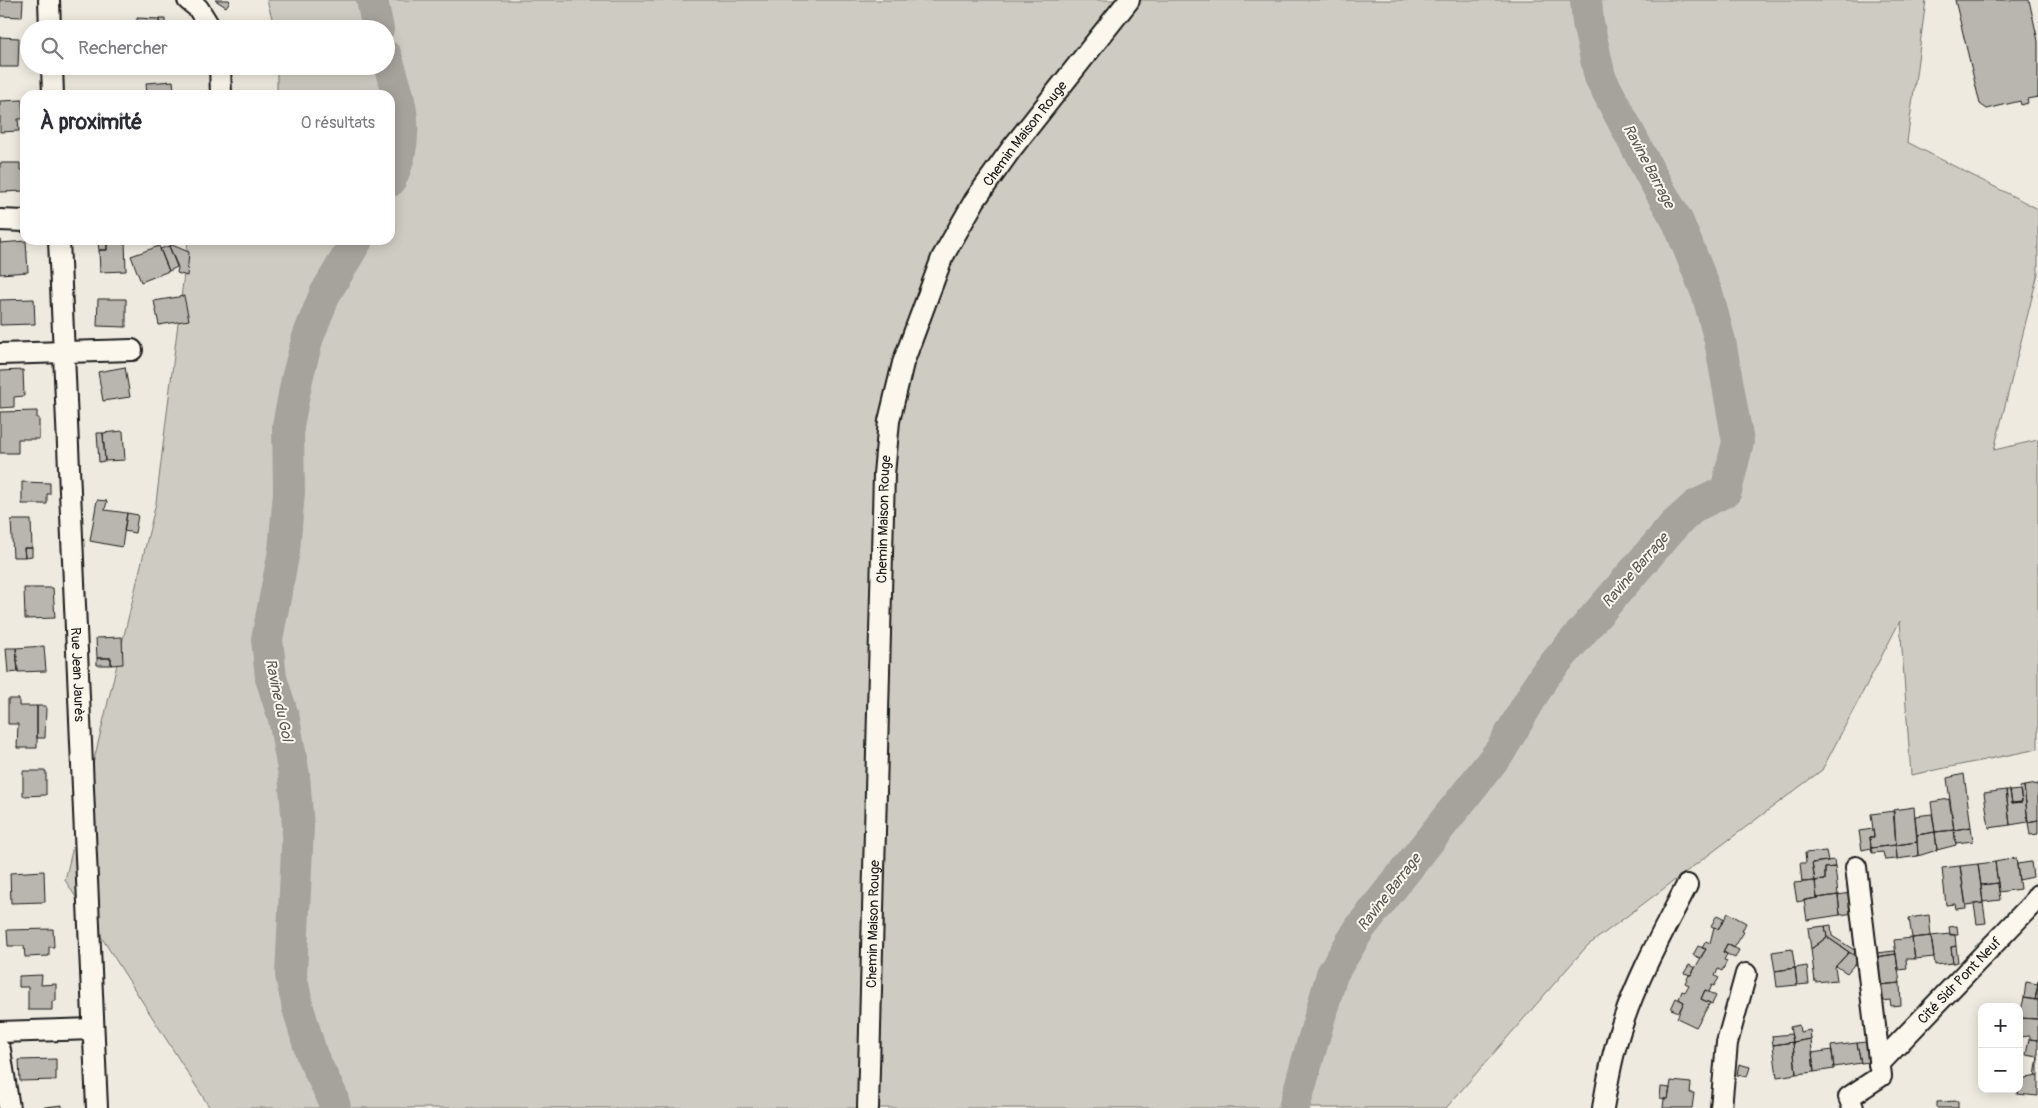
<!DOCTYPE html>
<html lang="fr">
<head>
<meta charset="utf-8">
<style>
  body { margin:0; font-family:Pangolin,sans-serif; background:#f2f2f3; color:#2b2b33 }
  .controls { position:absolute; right:15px; bottom:15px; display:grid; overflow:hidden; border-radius:10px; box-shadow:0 2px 12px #0003 }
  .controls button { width:45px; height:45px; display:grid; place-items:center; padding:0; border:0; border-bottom:1px solid #e1e1e2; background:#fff; color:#2b2b33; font:25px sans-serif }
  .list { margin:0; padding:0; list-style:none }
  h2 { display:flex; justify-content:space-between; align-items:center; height:65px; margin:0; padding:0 20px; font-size:21px }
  h2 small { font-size:16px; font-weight:400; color:#7c7c81 }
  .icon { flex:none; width:28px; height:28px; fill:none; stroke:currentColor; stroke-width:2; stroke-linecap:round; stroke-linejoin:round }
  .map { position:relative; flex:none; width:2038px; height:1108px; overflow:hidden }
  .search { position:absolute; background:#fff; box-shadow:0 2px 12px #0003; left:20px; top:20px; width:375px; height:55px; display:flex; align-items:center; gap:12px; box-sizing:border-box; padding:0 18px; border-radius:28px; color:#7c7c81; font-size:19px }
  .panel { position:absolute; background:#fff; box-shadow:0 2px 12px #0003; left:20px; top:90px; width:375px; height:155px; border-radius:15px }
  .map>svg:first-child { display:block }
</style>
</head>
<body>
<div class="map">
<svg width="2038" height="1108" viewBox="0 0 2038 1108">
  <rect width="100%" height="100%" fill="#eeeadf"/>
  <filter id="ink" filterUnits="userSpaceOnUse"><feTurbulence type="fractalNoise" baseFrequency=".02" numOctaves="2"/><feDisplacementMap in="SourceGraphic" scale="10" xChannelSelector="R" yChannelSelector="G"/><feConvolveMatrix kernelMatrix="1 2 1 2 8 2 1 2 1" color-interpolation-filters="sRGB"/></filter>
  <g filter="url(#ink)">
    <!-- green -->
    <path fill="#ceccc2" stroke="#75746f" d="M267,0H1926L1907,142L2038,209V273L1994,450L2038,440V749L1911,775L1900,621L1822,770L1587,946L1446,1108H210L65,880L156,503L188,241L390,240V95H277V66H386V29H275Z"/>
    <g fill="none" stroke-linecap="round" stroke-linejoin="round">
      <!-- river -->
      <path stroke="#a6a39d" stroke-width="32" d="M372,0L378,29
        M386,56C401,101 412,136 390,181
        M335,1108L332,1096L312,1056L298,1008L291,975L298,827L294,775L284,719L271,678L267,639L284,551L289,492L288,426L297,379L308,337L325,294L357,240
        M1294,1108L1332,974L1360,928L1501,750L1544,676L1674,525L1695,506L1726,491L1738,442L1720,341L1708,296L1678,222L1651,175L1600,77L1588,23L1586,0"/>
    </g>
    <!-- building -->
    <path fill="#b9b6af" stroke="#1c1c1c" d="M0,0H23L22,17L0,16Z
      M215,0H229L230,1L226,7Z
      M1955,0H2029L2038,41V97L2027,99L2028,103L2021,105L2020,101L1987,109L1980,104Z
      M137,18L159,19V29H137Z
      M159,19H165V29H159Z
      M0,37L19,38L18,67H0Z
      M173,81L174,91H176V95H147L146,83Z
      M186,89L187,95H176V91Z
      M22,100L23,119H18L19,131L0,132V101Z
      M0,163H20V170H24L25,191L0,192Z
      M0,239V243L26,241L28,272L0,274Z
      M160,240H174V241L162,244Z
      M125,241L126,271L100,272L99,250H107V242Z
      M98,242H107V250H99Z
      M172,245L189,252L187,276L177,273L178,267L169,246Z
      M159,246L169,271L141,282L131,256Z
      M169,246L177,267L169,271L160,249Z
      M184,296L189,320L159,325L154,301Z
      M34,299L35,324L0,325V300Z
      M98,299H126V327L97,326Z
      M125,367L130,397L103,401L98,372Z
      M23,370L24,396L14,397V407L0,408V371Z
      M37,411V418H39V439H18V453H0V412Z
      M123,431L125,460L105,461L103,433Z
      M97,433H103L105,461L99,462Z
      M22,482L50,483V494H47V504H22Z
      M97,500L107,501L105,510L127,513L122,547L90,541Z
      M127,513L138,515L135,533L124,531Z
      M11,520H31L32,548H24L25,557H13Z
      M24,548H32V556L25,557Z
      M24,588H53L55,618L25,619Z
      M122,637L123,664L111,665V658H97L96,638Z
      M44,646L46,671L18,672L16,648Z
      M6,648H16L18,672L8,673Z
      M97,658H111V665H97Z
      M8,699H19V706H37V748H17L18,724H8Z
      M37,706H46L45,738H37Z
      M23,771H46V795L23,796Z
      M1964,774L1971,827L1954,830L1947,778Z
      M2038,784V820L2028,822L2024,786Z
      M2024,786L2028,822L2010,825L2006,790H2010L2012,803L2022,802L2020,787Z
      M2006,790L2010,825L1989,828L1984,793Z
      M2020,790L2022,802L2012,803L2010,791Z
      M1949,799L1954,830L1935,832L1931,802Z
      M1914,807L1917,842L1896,845L1893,810Z
      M1894,811L1896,845L1871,848L1870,837H1874L1871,814Z
      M1932,814L1935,832L1917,835L1915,816Z
      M2038,820V834L2030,835L2028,822Z
      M1971,827L1973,841L1956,843L1954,830Z
      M1873,829L1874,837H1870L1871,848L1862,850L1859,831Z
      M1954,830L1956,845L1937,850L1935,832Z
      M1935,832L1937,850L1918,856L1917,835Z
      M1917,842L1918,856L1897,859L1896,845Z
      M1896,845L1897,859L1885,860L1883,852L1872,853L1871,848Z
      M1826,851L1828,861L1812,863L1815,881L1802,882L1800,863H1806L1805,853Z
      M2016,858L2020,889L1999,892L1995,862Z
      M1834,860L1835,867L1825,868V880L1815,881L1812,863Z
      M1995,862L1998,883L1981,885L1978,864Z
      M2031,862L2033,877L2019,880L2017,864Z
      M1978,864L1983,903L1966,905L1960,866Z
      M1960,866L1966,908L1956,909L1955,904L1946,905L1942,868Z
      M1835,867L1838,895L1817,898L1815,881L1825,880V868Z
      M44,871L45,902L11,903L10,873Z
      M1815,881L1817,898L1797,902L1794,883Z
      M1998,883L2000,900L1983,902L1981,885Z
      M1851,893L1854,913L1840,915L1838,895Z
      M1838,895L1840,915L1807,920L1804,900Z
      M1983,903L1986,923L1977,924L1974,904Z
      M1728,913L1746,923L1742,931L1744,932L1734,948L1727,944L1723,952L1727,954L1724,960L1727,961L1722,971L1718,969L1715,976L1719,978L1714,986L1712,985L1709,992L1705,990L1701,999L1710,1003L1696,1027L1677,1018L1684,1002L1679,999L1682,991L1685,992L1689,985L1685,983L1689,975H1691L1706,949L1702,948L1706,941L1710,943L1714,927L1718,929Z
      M1717,915L1725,919L1718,929L1711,926Z
      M1929,915L1931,936L1912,938L1909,918Z
      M1831,925L1832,936L1856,951L1853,955L1827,937L1825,926Z
      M1825,926L1827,937L1811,949L1808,928Z
      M1957,926L1958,935H1950L1949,927Z
      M53,929L54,947H49V956L25,957L24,946H8L7,930Z
      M1950,934L1955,935L1956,946L1951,947L1953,963L1935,965L1931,936Z
      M1931,936L1934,957L1915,959L1912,938Z
      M1827,937L1849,952L1835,967L1837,980L1815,982L1811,949Z
      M1912,938L1915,959H1906L1907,969L1898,970L1894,940Z
      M1727,944L1739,950L1735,958L1723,952Z
      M1698,946L1706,949L1700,958L1693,955Z
      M1956,946L1958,962L1953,963L1951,947Z
      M1792,949L1795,968L1775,971L1772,952Z
      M1895,951L1896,954L1876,957V953Z
      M1849,952L1859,959L1847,973L1836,966Z
      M1896,954L1900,983L1879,985L1876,957Z
      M1689,965L1695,968L1691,975L1684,973Z
      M1807,966L1809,984L1797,985L1795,968Z
      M1795,968L1797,985L1777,987L1775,971Z
      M42,975L41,985L56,984V1001H52V1010H28V987H19V976Z
      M2038,981V1000H2035L2038,984Z
      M2026,982L2038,984L2035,1000L2024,998Z
      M1900,983L1901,1005L1891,1006L1890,1000L1881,1001L1879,985Z
      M1705,990L1716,996L1712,1004L1701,999Z
      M1676,998L1684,1002L1679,1012L1671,1009Z
      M2024,998L2038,1000V1019L2019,1018Z
      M2019,1018L2038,1019V1040L2030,1039V1036L2019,1037Z
      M1799,1025L1800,1032L1810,1030L1811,1039L1793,1042L1790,1027Z
      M1791,1034L1793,1042L1773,1045L1772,1036Z
      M1811,1039L1814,1072L1796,1074L1793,1042Z
      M2029,1039L2038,1040V1057L2026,1055Z
      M1793,1042L1796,1074L1777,1077L1773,1045Z
      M1866,1042L1870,1062L1861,1063L1857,1043Z
      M1857,1043L1861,1063L1834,1067L1831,1046Z
      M1832,1050L1834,1069L1814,1072L1812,1053Z
      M2038,1057V1076H2035Z
      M56,1059V1080L20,1081L19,1060Z
      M1739,1064L1750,1067L1747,1077L1737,1075Z
      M2038,1076V1096L2017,1094L2019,1089L2020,1079Z
      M1671,1081L1691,1083L1690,1093H1694L1692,1108H1663L1664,1099H1668Z
      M1661,1087L1670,1088L1668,1099L1660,1098Z
      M1958,1101V1108H1937V1102Z
      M62,1105V1108H37Z"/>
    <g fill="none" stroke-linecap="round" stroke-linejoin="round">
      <defs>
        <g id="minor">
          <path d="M49,0L50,29"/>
          <path d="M188,0L198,8L211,29"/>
          <path d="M52,66L53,95"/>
          <path d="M220,66L221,95"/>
          <path d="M0,220L25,221"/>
          <path id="s1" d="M59,240L97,1108"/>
          <path d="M0,354L132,350"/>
          <path d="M0,1032L93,1029"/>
          <path d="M0,1050L9,1108"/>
          <path id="s2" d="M1879,1064L2033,903L2038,895"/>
          <path id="s3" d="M868,1108L884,474L889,421L903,363L942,258L975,200L1012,148L1129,0"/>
          <path d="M1603,1108C1608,1079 1613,1050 1623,1022C1639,974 1664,930 1687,885"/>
          <path d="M1721,1108L1727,1043L1746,974"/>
          <path d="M1853,1108L1849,1097L1881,1076L1856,867"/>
        </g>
      </defs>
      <!-- minor casing -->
      <use href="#minor" stroke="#1c1c1c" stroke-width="24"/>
      <!-- minor -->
      <use href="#minor" stroke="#fbf7ec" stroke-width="20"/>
    </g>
  </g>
  <g text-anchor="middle" stroke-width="4" stroke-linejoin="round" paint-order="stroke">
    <!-- street labels -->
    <g font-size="14" fill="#1c1c1c" stroke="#fbf7ec">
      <text dy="5" stroke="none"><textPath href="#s3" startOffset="1009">Chemin Maison Rouge</textPath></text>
      <text dy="5" stroke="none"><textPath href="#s3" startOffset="589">Chemin Maison Rouge</textPath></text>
      <text dy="5" stroke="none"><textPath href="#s1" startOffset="435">Rue Jean Jaurès</textPath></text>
      <text dy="5" stroke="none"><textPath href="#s3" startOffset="184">Chemin Maison Rouge</textPath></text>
      <text dy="5" stroke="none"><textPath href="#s2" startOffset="116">Cité Sidr Pont Neuf</textPath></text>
    </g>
    <!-- water labels -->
    <g font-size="15" font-style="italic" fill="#5a5956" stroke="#fbf7ec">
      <text transform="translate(1649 166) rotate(62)" y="5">Ravine Barrage</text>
      <text transform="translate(1635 570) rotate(-49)" y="5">Ravine Barrage</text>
      <text transform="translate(279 700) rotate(78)" y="5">Ravine du Gol</text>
      <text transform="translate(1389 892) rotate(-52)" y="5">Ravine Barrage</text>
    </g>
  </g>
</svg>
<div class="controls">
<button>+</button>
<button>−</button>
</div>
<div class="search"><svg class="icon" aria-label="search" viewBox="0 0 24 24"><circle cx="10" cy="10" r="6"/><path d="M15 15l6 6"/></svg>Rechercher</div>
<section class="panel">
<h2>À proximité<small>0 résultats</small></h2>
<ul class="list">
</ul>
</section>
</div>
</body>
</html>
